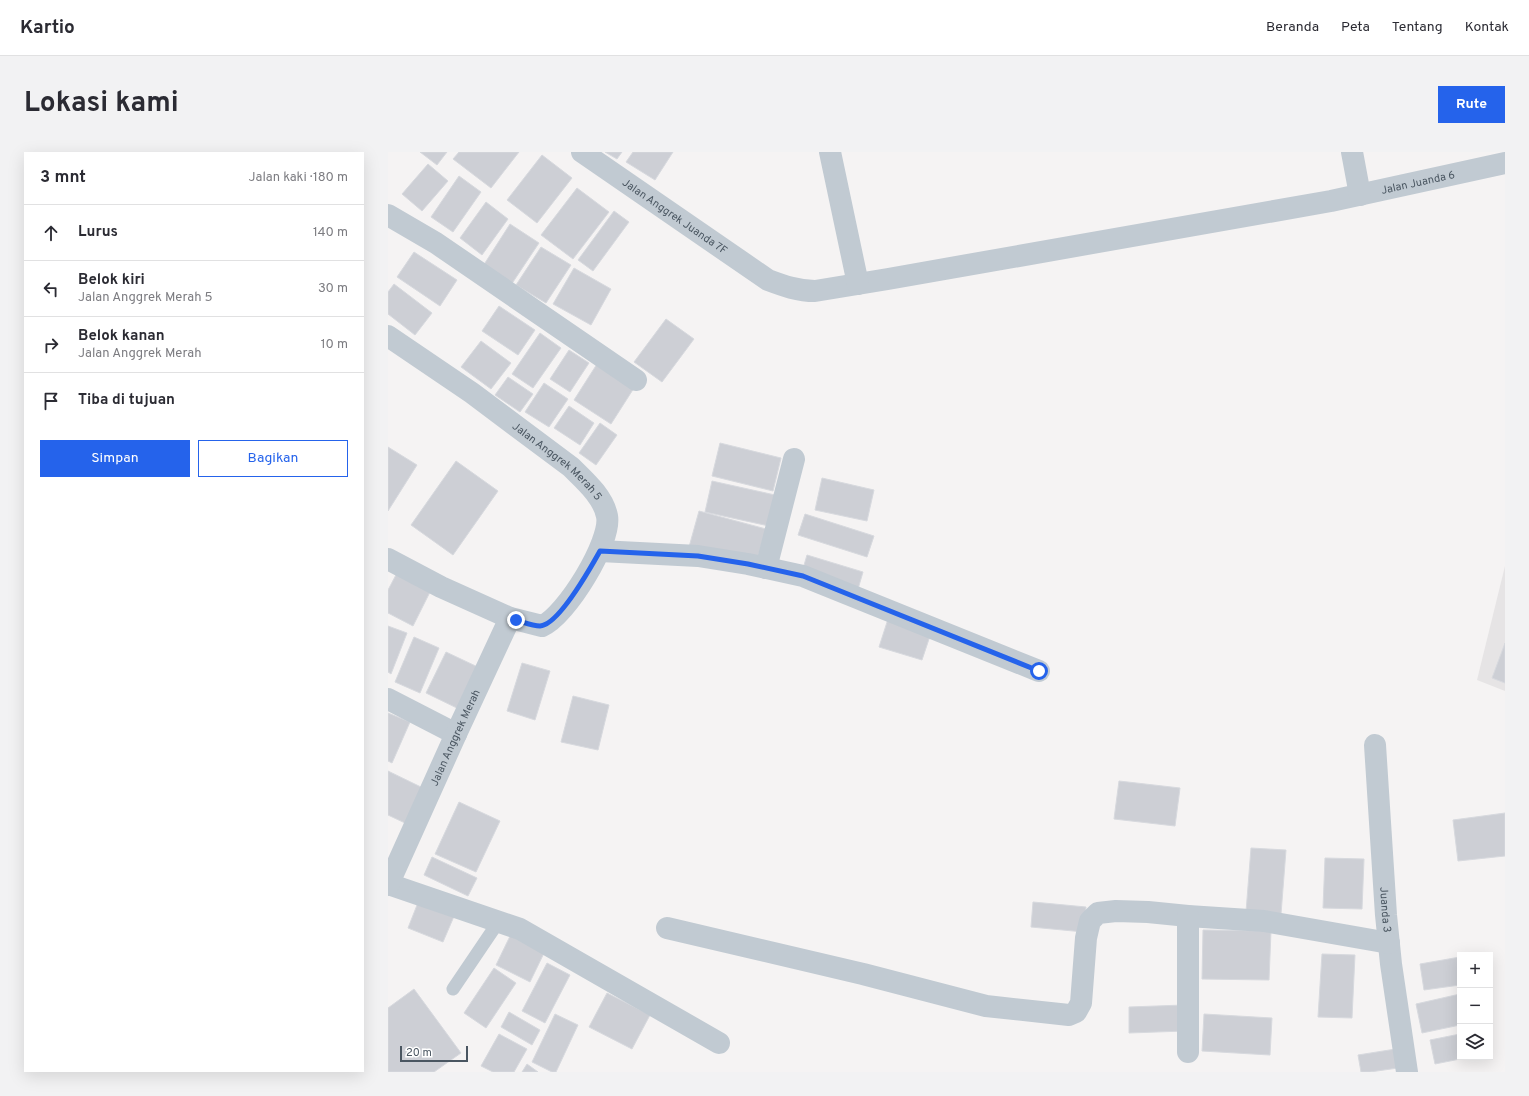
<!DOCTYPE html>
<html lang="id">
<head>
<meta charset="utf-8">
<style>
  body { margin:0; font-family:Overpass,sans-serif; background:#f2f2f3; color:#2b2b33 }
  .controls { position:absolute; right:12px; bottom:12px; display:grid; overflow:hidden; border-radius:0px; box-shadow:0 4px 16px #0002 }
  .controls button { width:36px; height:36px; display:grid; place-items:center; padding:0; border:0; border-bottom:1px solid #e1e1e2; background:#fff; color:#2b2b33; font:20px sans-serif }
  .scale { position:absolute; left:12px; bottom:10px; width:68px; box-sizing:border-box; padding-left:4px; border:2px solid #4a5661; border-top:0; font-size:11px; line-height:14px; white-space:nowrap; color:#4a5661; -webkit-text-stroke:3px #fff; paint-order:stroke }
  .stop { position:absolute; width:12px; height:12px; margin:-9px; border:3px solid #2563eb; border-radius:50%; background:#fff }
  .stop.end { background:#2563eb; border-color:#fff; box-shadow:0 1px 4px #0008 }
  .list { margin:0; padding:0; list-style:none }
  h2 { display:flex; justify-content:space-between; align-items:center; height:52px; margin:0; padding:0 16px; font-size:17px }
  h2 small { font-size:13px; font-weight:400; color:#7c7c81 }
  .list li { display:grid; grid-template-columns:26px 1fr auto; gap:12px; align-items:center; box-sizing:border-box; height:56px; padding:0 16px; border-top:1px solid #e1e1e2 }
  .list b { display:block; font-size:15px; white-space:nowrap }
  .list p { margin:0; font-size:13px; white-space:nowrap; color:#7c7c81 }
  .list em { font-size:13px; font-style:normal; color:#7c7c81 }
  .actions { display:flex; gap:8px; padding:12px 16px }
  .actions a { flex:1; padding:9px 0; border:1px solid #2563eb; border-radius:0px; text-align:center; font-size:14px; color:#2563eb }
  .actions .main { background:#2563eb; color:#fff }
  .icon { flex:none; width:22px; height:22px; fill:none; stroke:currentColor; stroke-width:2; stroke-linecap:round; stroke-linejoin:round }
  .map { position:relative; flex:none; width:1117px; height:920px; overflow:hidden; border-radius:0px }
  header { display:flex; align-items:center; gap:24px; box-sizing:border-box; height:56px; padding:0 20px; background:#fff; border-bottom:1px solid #e1e1e2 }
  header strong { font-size:19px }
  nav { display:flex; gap:22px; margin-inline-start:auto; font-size:14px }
  .intro { display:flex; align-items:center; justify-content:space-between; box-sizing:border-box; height:96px; padding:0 24px }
  h1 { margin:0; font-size:28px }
  .button { padding:10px 18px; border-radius:0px; background:#2563eb; color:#fff; font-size:14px; font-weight:700 }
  main { display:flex; gap:24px; padding:0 24px }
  aside { flex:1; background:#fff; border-radius:0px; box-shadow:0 4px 16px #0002 }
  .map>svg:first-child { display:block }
</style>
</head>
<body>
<header>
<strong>Kartio</strong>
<nav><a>Beranda</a><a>Peta</a><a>Tentang</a><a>Kontak</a></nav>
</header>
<div class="intro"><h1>Lokasi kami</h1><a class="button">Rute</a></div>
<main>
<aside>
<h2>3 mnt<small>Jalan kaki · 180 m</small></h2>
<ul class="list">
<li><svg class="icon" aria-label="ahead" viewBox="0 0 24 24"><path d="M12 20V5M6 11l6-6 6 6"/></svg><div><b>Lurus</b></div><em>140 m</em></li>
<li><svg class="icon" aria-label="left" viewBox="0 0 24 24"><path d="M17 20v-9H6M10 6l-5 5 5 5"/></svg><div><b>Belok kiri</b><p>Jalan Anggrek Merah 5</p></div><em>30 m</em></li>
<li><svg class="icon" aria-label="right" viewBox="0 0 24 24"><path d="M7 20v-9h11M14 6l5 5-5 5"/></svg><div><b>Belok kanan</b><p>Jalan Anggrek Merah</p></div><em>10 m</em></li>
<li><svg class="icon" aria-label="arrive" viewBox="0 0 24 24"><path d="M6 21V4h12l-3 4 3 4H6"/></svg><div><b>Tiba di tujuan</b></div></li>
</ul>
<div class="actions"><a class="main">Simpan</a><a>Bagikan</a></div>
</aside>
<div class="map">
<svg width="1117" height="920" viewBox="0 0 1117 920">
  <rect width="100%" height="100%" fill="#f5f3f3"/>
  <!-- education -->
  <path fill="#e6e4e5" d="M1117,414V539L1089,528Z"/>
  <!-- building -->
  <path fill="#cdcfd5" stroke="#d7d9de" d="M32,0H59L49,13Z
    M71,0H131L103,36L65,7Z
    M217,0H234L229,7Z
    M245,0H285L267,28L238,10Z
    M154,3L184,26L149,71L119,48Z
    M40,12L60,29L34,59L14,42Z
    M71,24L93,40L65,80L43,65Z
    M189,36L221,60L185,107L153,83Z
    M98,50L120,67L94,103L72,86Z
    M226,59L241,70L205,119L190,108Z
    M122,72L151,91L123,133L95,114Z
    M153,95L183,113L158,151L128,133Z
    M26,100L69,128L52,154L9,125Z
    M186,116L223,137L203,173L165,152Z
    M6,132L44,161L27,183L0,162V140Z
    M111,154L147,178L130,203L94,179Z
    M278,167L306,187L274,230L246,210Z
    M152,181L173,196L145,236L124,222Z
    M93,189L123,211L103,237L73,215Z
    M181,198L201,211L182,240L162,227Z
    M209,212L246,236L223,272L186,248Z
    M120,225L145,242L132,260L107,243Z
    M156,231L180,247L161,275L137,260Z
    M181,254L206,271L192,293L166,276Z
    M212,271L229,283L208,313L191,301Z
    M332,291L393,306L385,339L324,324Z
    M0,295L29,313L0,359Z
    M68,309L110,339L65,403L23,373Z
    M434,326L486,338L479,369L427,358Z
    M324,329L387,343L381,374L317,360Z
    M311,359L378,377L368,412L301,395Z
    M417,362L486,384L479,405L410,383Z
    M419,403L475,420L470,437L414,420Z
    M10,419L44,436L25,474L0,461V438Z
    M501,464L544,478L534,508L491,495Z
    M0,474L19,481L3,522L0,520Z
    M26,485L51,496L32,541L7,530Z
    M1117,491V531L1104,526Z
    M58,500L94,517L73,558L38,541Z
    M134,511L162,519L147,568L119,559Z
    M185,544L221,553L210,598L173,590Z
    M0,561L22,570L4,611L0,609Z
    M0,619L35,636L17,671L0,663Z
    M731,629L792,636L787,674L726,667Z
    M71,650L112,669L88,720L47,702Z
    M1117,661V704L1070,709L1065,668Z
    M863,696L898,698L893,762L858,760Z
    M44,705L89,726L80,744L36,723Z
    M937,706L976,707L974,757L935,756Z
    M31,748L67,762L55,790L20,776Z
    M645,750L698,755L696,780L643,775Z
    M815,778L883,779L881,828L814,827Z
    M124,780L158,797L142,830L108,813Z
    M934,802L967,803L964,866L930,865Z
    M1072,805V833L1036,838L1032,812Z
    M159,811L182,823L157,871L134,859Z
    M106,816L128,831L98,876L76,861Z
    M26,837L73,901L46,920H0V856Z
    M219,841L262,863L244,897L201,875Z
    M1072,842V873L1034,881L1028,852Z
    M796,853V879L741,881V855Z
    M121,860L152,878L144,893L113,875Z
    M167,862L190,873L168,920H164L144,910Z
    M816,862L884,866L882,903L814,899Z
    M111,882L139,897L126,920H105L93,914Z
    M1072,882V905H1082L1047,912L1042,888Z
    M1014,896L1017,915L982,920H973L970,903Z
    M139,912L150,920H134Z"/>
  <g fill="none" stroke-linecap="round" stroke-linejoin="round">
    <!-- service -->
    <path stroke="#c1cad2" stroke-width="13" d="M65,837L111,769"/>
    <!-- minor -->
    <g stroke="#c1cad2" stroke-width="22">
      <path id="s1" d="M194,0L380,128C396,134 410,139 427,139L500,127L943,49L1117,11"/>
      <path d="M442,0L470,132"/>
      <path d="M964,0L972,43"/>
      <path d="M0,63L48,91L248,228"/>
      <path id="s2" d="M0,184L84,241L183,315C196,328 215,344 219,364C224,389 178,464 154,474L122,466L53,435L0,407"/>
      <path d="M212,399L310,404L360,412L415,424L651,519"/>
      <path d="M378,416L406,307"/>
      <path d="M0,547L68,582"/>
      <path id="s3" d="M987,593L998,763L1003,812L1019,920"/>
      <path d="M0,732L132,777L331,891"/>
      <path id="s4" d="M0,733L68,582L122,466"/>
      <path d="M279,776L475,822L598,854L681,863L688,860L693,851L698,786L702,769L710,761L728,759L760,760L800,764L876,769L1001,791"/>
      <path d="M800,900V764"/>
    </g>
  </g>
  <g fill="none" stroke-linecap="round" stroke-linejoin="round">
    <!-- route -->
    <path stroke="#2563eb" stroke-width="5" d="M128,468C135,470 145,474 152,474C171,473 203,415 212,399L310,404L360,412L415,424L651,519"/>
  </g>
  <g text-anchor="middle" stroke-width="3" stroke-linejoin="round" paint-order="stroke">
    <!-- street labels -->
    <g font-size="11" fill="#4a5661" stroke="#fff">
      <text dy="4" stroke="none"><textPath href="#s1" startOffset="887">Jalan Juanda 6</textPath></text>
      <text dy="4" stroke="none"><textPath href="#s1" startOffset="113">Jalan Anggrek Juanda 7F</textPath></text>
      <text dy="4" stroke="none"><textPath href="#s2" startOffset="211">Jalan Anggrek Merah 5</textPath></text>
      <text dy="4" stroke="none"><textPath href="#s4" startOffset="162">Jalan Anggrek Merah</textPath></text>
      <text dy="4" stroke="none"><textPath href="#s3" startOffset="165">Juanda 3</textPath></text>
    </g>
  </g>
</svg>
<div class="controls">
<button>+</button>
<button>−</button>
<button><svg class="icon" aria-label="layers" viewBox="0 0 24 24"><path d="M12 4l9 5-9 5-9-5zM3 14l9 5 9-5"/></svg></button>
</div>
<div class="scale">20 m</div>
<div class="stop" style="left:651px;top:519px"></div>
<div class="stop end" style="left:128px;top:468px"></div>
</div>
</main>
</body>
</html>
